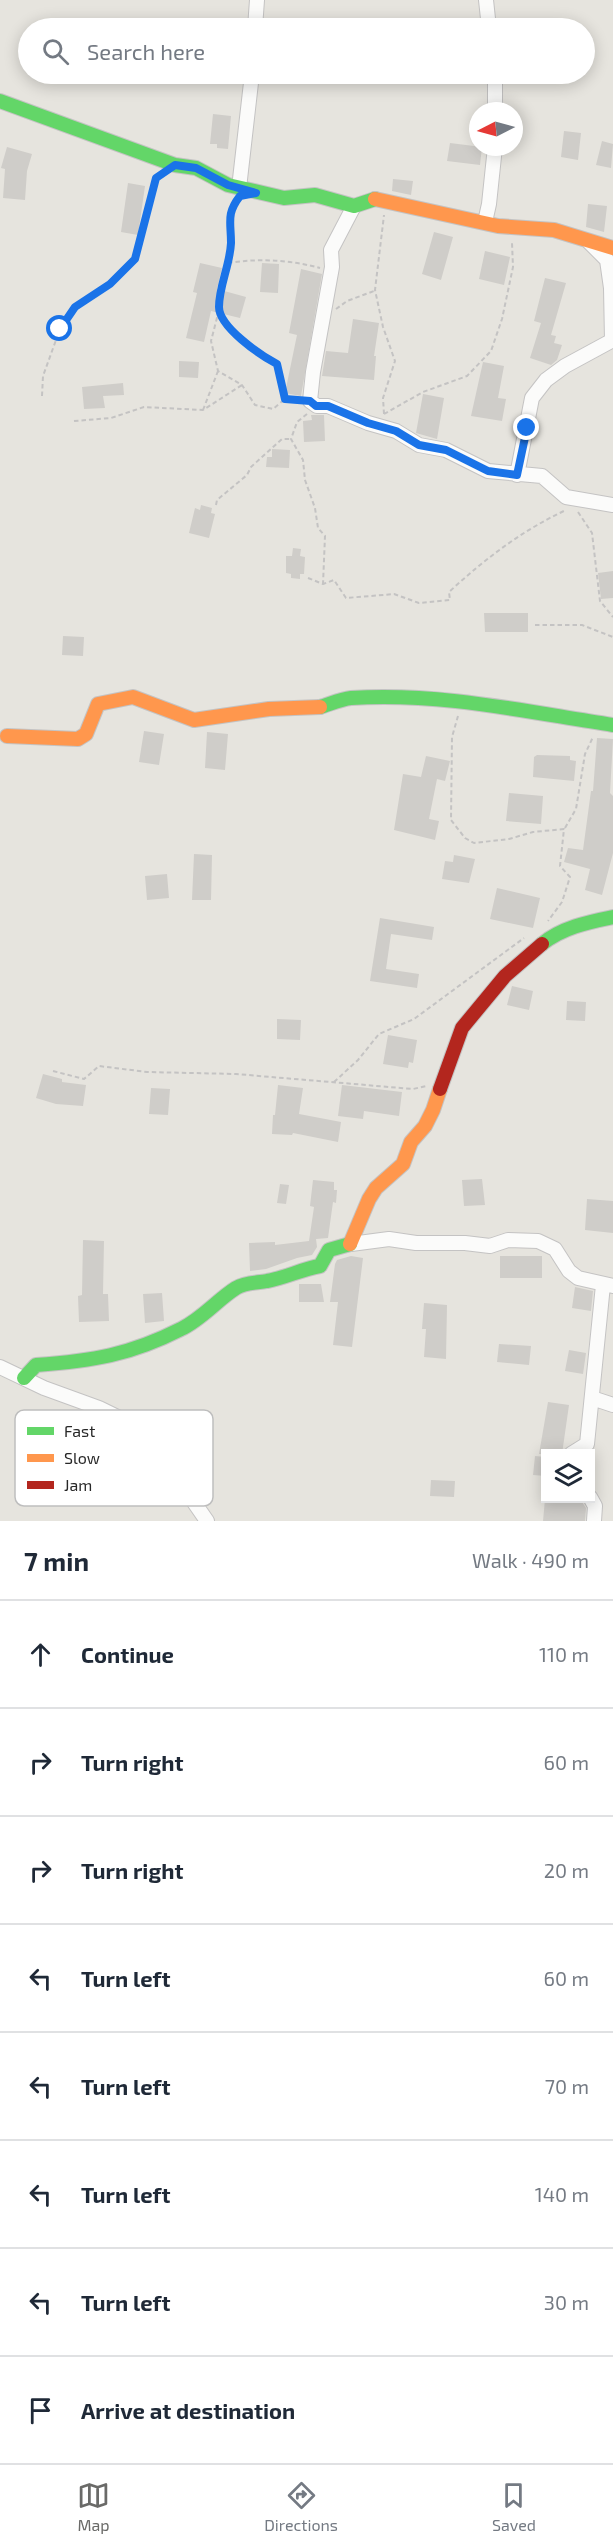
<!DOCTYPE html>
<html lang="en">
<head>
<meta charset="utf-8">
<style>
  body { margin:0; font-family:"Exo 2",sans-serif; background:#f6f6f7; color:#1f2937 }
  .controls { position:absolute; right:18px; bottom:18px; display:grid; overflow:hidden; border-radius:0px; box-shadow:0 3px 15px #0003 }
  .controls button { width:54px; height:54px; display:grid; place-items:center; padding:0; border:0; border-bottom:2px solid #e0e1e3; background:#fff; color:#1f2937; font:30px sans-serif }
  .compass { position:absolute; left:469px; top:102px; width:54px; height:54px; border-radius:50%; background:#fff; box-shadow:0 3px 15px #0003; rotate:264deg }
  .stop { position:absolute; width:18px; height:18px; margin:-14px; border:4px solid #1a73e8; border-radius:50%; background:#fff }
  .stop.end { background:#1a73e8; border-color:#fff; box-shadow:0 2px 6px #0008 }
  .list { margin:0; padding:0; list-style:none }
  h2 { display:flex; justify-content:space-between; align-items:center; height:78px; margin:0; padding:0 24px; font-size:26px }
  h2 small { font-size:20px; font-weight:400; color:#747a83 }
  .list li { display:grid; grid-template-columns:39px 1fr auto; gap:18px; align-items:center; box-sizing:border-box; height:108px; padding:0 24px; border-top:2px solid #e0e1e3 }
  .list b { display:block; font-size:22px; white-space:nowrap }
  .list em { font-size:20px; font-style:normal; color:#747a83 }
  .icon { flex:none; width:33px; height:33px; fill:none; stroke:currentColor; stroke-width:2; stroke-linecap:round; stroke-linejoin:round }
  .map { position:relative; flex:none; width:613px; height:1521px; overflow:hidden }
  .search { position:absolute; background:#fff; box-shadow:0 3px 15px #0003; left:18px; right:18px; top:18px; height:66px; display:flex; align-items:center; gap:15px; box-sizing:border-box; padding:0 21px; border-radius:33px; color:#747a83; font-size:22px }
  .sheet { height:942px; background:#fff }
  nav { display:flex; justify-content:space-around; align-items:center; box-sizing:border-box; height:84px; border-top:2px solid #e0e1e3; background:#fff; font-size:16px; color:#747a83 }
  nav a { display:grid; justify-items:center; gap:3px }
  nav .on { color:#6a6a68 }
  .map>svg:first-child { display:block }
</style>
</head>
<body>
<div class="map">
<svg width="613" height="1521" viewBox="0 0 613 1521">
  <rect width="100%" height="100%" fill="#e6e4de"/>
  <!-- building -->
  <path fill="#cfcdc9" d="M213,114L231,116L228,149L217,148V144H210Z
    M564,131L581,133L578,160L561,157Z
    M602,141L613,144L611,168L596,165Z
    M450,143L482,147L480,165L447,161Z
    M7,147L32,154L27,171L25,200L3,198L5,169L1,168Z
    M393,179L413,181L411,195L392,191Z
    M128,183L145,186L138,235L121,232Z
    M588,204L607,206L604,232L586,227Z
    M434,232L453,237L441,280L422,274Z
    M485,251L510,257L504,285L479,279Z
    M200,263L222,268L217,289L246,297L240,318L211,311L204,342L186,338L197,293L193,292Z
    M262,263L279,264L278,293L260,292Z
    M301,269L322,274L301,396L285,393L297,335L289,333Z
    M545,278L566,283L551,335L556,336L554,343L562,345L557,360L551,365L530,358L541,323L534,321Z
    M353,319L379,323L374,356H376L374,380L322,376L326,351L348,353Z
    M179,361L199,362L198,378L179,377Z
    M483,362L504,366L498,398L506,399L502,421L471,416Z
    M123,383L124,395L103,396L105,408L84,409L82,387Z
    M423,394L444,398L437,439L416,433Z
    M311,415H324L325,441L304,442L303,421L312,420Z
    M272,449L290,450L289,468L266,467L267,457H272Z
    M201,505L212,508L211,513L215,514L209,538L189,533L195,508L200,510Z
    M293,548L301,549L300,556L305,557L304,574H300V579L291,578V574L286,573V556H292Z
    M613,571V598L601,599L598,573Z
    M484,613H528V632H485Z
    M63,636L84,637L83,656L62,655Z
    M144,731L164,734L159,765L139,762Z
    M207,732L228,734L225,770L205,768Z
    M597,738L613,739L610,793L613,796V853L602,895L585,890L590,869L564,862L568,848L583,850L591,791H593Z
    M537,755L570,756V760L576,761L574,781L533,777L534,757Z
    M426,756L450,761L445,781L437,779L429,819L439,821L435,840L394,830L403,774L421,777Z
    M509,793L543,796L541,824L506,821Z
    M194,854L212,855L211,900H192Z
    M454,855L475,859L469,883L442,879L445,861L453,862Z
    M167,874L169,898L147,900L145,876Z
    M497,888L540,898L533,928L490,919Z
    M380,918L434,927L432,940L391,934L386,969L419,974L417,988L370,981Z
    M512,986L533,991L529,1010L507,1005Z
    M567,1001L586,1002L585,1021L566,1020Z
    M277,1019L301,1020L300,1040L277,1039Z
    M388,1035L417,1040L413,1063L409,1062L408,1068L383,1064Z
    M43,1074L62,1079V1082L86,1085L83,1106L56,1104L36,1098Z
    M278,1085L303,1088L299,1114L341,1122L338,1142L293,1133L292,1135L272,1134L273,1115H275Z
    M342,1085L402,1092L399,1116L364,1111L363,1119L338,1116Z
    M151,1088L170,1089L168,1115L149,1114Z
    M482,1179L485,1205L464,1206L462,1180Z
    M313,1180L334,1182V1190H337L336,1203L333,1202L328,1238L316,1239L317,1247L312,1255L297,1258L266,1269L250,1271L249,1243L275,1242V1245L309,1241L314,1207L310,1206Z
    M280,1184L289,1185L286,1204L277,1203Z
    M587,1199L613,1201V1233L585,1230Z
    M83,1240L104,1241L103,1294H108L109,1321L79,1322L78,1296L82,1295Z
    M351,1256L363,1258L352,1347L333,1345L338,1302H330L335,1264L337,1260Z
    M500,1256H542V1278H500Z
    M299,1284H321L324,1302H299Z
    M575,1287L593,1291L591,1311L572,1308Z
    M162,1293L164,1321L145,1323L143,1294Z
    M424,1303L447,1305L446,1359L424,1357L426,1329H422Z
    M499,1344L531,1346L529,1365L497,1362Z
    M569,1350L586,1353L583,1374L565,1371Z
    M548,1402L569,1405L562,1454H539Z
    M535,1456L546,1457V1476L533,1475Z
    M431,1480L455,1481L454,1497L430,1496Z
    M545,1499L582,1502L586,1508L585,1521H543Z"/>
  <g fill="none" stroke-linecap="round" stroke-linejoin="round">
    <defs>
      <path id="street" d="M486,0L489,28
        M255,28L257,0
        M495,111V74
        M239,188L252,74
        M354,206L331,250L332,267L313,372L310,401L317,406H328L368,423L396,431L419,445L446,450L488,471L542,476L566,497L613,505
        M485,222L489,204L495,147
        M589,242L607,260L611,288L612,340
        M517,475L532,398L546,380L565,366L613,340
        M351,1244L389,1239L416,1243H465L490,1246L508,1240L538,1241L555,1249L569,1271L578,1278L613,1286
        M0,1367L44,1388L99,1408L144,1430L207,1521
        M592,1398L613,1405
        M571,1454L587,1444L603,1285
        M590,1497L595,1506L594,1521"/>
      <path id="fast" d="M0,101L175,165L196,168L228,185L284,198L315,195L354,206L375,199
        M320,707C330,704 341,699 351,698C439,692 527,712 613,725
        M542,944C561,928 588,922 613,917
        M24,1378L36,1365C92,1361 130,1355 181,1329C202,1319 217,1300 236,1288C246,1282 257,1283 267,1281C285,1278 302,1269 320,1266L329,1250L350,1244"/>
      <path id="slow" d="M375,199L498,226L554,230L613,248
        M7,736L78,739L86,734L98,704L133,697L194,720L269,709L320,707
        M350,1244L369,1199L376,1188L403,1164L411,1142L425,1126L433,1110L440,1089"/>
      <path id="jam" d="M440,1089L462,1028L505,976L542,944"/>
    </defs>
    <!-- street casing -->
    <use href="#street" stroke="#c4c3c3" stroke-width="16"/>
    <!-- fast casing -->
    <use href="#fast" stroke="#c4c3c3" stroke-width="16"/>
    <!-- slow casing -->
    <use href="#slow" stroke="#c4c3c3" stroke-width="16"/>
    <!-- jam casing -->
    <use href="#jam" stroke="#c4c3c3" stroke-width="16"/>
    <!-- path -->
    <path stroke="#c4c3c3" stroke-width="2" stroke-dasharray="4.5 3" stroke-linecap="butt" d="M235,202C226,214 231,229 230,243C230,264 220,285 219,307C219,327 260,355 277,364L285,399
      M228,263C259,258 290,260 320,268
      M336,309L347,301L374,291
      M219,310L211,341L218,371L242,385L255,405L273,409L285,399L298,400
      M42,396L43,376L60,329L75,307L110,284L135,259L156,178L160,175
      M203,410L218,371
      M307,414L297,422L291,439L303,460L305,480L315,508L318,528L325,536L323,584
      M384,414L423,392L467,376L491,351L502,319L513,267L512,243
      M384,414L383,398L395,361L383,327L375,290L384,215
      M74,421L111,418L144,407L203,410L242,385
      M216,505L217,500L247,475L251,467L282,439H291
      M578,512L592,533L600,601L613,617
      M308,578L323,584L334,580L346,598L394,594L419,603L450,600L449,592C485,559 521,531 566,510
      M535,625H582L613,637
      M458,716L452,737L451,820L465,838L474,843L509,839L533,832L564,829L560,866L570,877L562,902L548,921
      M565,828L576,809L585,754L593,737
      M53,1071L84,1079L99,1066L147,1072L236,1074L413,1089L426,1086
      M334,1082L358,1060L379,1034L414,1019L524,938"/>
    <!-- street -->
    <use href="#street" stroke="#fbfbfa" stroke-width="14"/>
    <!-- fast -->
    <use href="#fast" stroke="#63d668" stroke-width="14"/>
    <!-- slow -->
    <use href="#slow" stroke="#ff974d" stroke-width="14"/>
    <!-- jam -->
    <use href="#jam" stroke="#b3261e" stroke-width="14"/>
  </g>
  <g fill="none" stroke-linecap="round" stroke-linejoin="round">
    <!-- route -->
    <path stroke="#1a73e8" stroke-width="8" d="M60,329L75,307L110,284L135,259L156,178L175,165L196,168L228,185L256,193L240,196C226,214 231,222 231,243C230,265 219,286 219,307C219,327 260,355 277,364L285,399L310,401L316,406H328L368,423L396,431L419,445L446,450L488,471L517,475L527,428"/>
  </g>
  <!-- legend -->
  <rect x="15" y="1410" width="198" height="96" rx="9" fill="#fff" stroke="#bebebe" stroke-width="1.5"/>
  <rect x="27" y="1427" width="27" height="8" fill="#63d668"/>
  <rect x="27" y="1454" width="27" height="8" fill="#ff974d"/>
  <rect x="27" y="1481" width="27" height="8" fill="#b3261e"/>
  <g font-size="16" fill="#282828">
    <text x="64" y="1437">Fast</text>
    <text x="64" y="1464">Slow</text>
    <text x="64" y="1491">Jam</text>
  </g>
</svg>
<div class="controls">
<button><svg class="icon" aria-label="layers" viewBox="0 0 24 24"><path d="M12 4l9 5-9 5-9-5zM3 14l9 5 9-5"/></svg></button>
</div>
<svg class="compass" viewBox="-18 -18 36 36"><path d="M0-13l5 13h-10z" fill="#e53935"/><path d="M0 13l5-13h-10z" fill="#747a83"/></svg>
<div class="stop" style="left:60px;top:329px"></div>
<div class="stop end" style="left:527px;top:428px"></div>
<div class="search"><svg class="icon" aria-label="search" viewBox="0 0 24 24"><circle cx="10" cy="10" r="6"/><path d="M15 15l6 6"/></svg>Search here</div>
</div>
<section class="sheet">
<h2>7 min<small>Walk · 490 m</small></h2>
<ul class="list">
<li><svg class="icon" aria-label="ahead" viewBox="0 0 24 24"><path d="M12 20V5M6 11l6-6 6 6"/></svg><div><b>Continue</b></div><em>110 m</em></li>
<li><svg class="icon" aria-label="right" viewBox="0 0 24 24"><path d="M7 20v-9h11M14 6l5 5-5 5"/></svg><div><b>Turn right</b></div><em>60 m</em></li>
<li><svg class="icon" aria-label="right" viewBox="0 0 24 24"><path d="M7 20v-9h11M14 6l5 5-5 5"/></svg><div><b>Turn right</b></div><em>20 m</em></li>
<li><svg class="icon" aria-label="left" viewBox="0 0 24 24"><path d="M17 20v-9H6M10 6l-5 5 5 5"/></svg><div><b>Turn left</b></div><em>60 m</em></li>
<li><svg class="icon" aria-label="left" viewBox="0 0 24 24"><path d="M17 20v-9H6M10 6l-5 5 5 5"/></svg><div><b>Turn left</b></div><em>70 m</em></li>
<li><svg class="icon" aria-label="left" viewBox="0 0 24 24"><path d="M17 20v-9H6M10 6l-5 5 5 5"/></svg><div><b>Turn left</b></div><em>140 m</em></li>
<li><svg class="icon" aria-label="left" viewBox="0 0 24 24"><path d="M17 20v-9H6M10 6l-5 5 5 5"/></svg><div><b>Turn left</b></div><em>30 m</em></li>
<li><svg class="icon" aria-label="arrive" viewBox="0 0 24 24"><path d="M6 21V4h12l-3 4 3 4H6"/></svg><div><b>Arrive at destination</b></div></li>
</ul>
</section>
<nav>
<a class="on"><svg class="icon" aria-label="map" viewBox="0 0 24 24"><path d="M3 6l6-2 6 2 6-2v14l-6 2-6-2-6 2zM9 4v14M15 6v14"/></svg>Map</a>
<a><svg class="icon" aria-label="directions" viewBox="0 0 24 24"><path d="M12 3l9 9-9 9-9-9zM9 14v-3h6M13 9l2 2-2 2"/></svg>Directions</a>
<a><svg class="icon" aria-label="saved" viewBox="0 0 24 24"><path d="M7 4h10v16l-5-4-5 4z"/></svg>Saved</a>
</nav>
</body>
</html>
